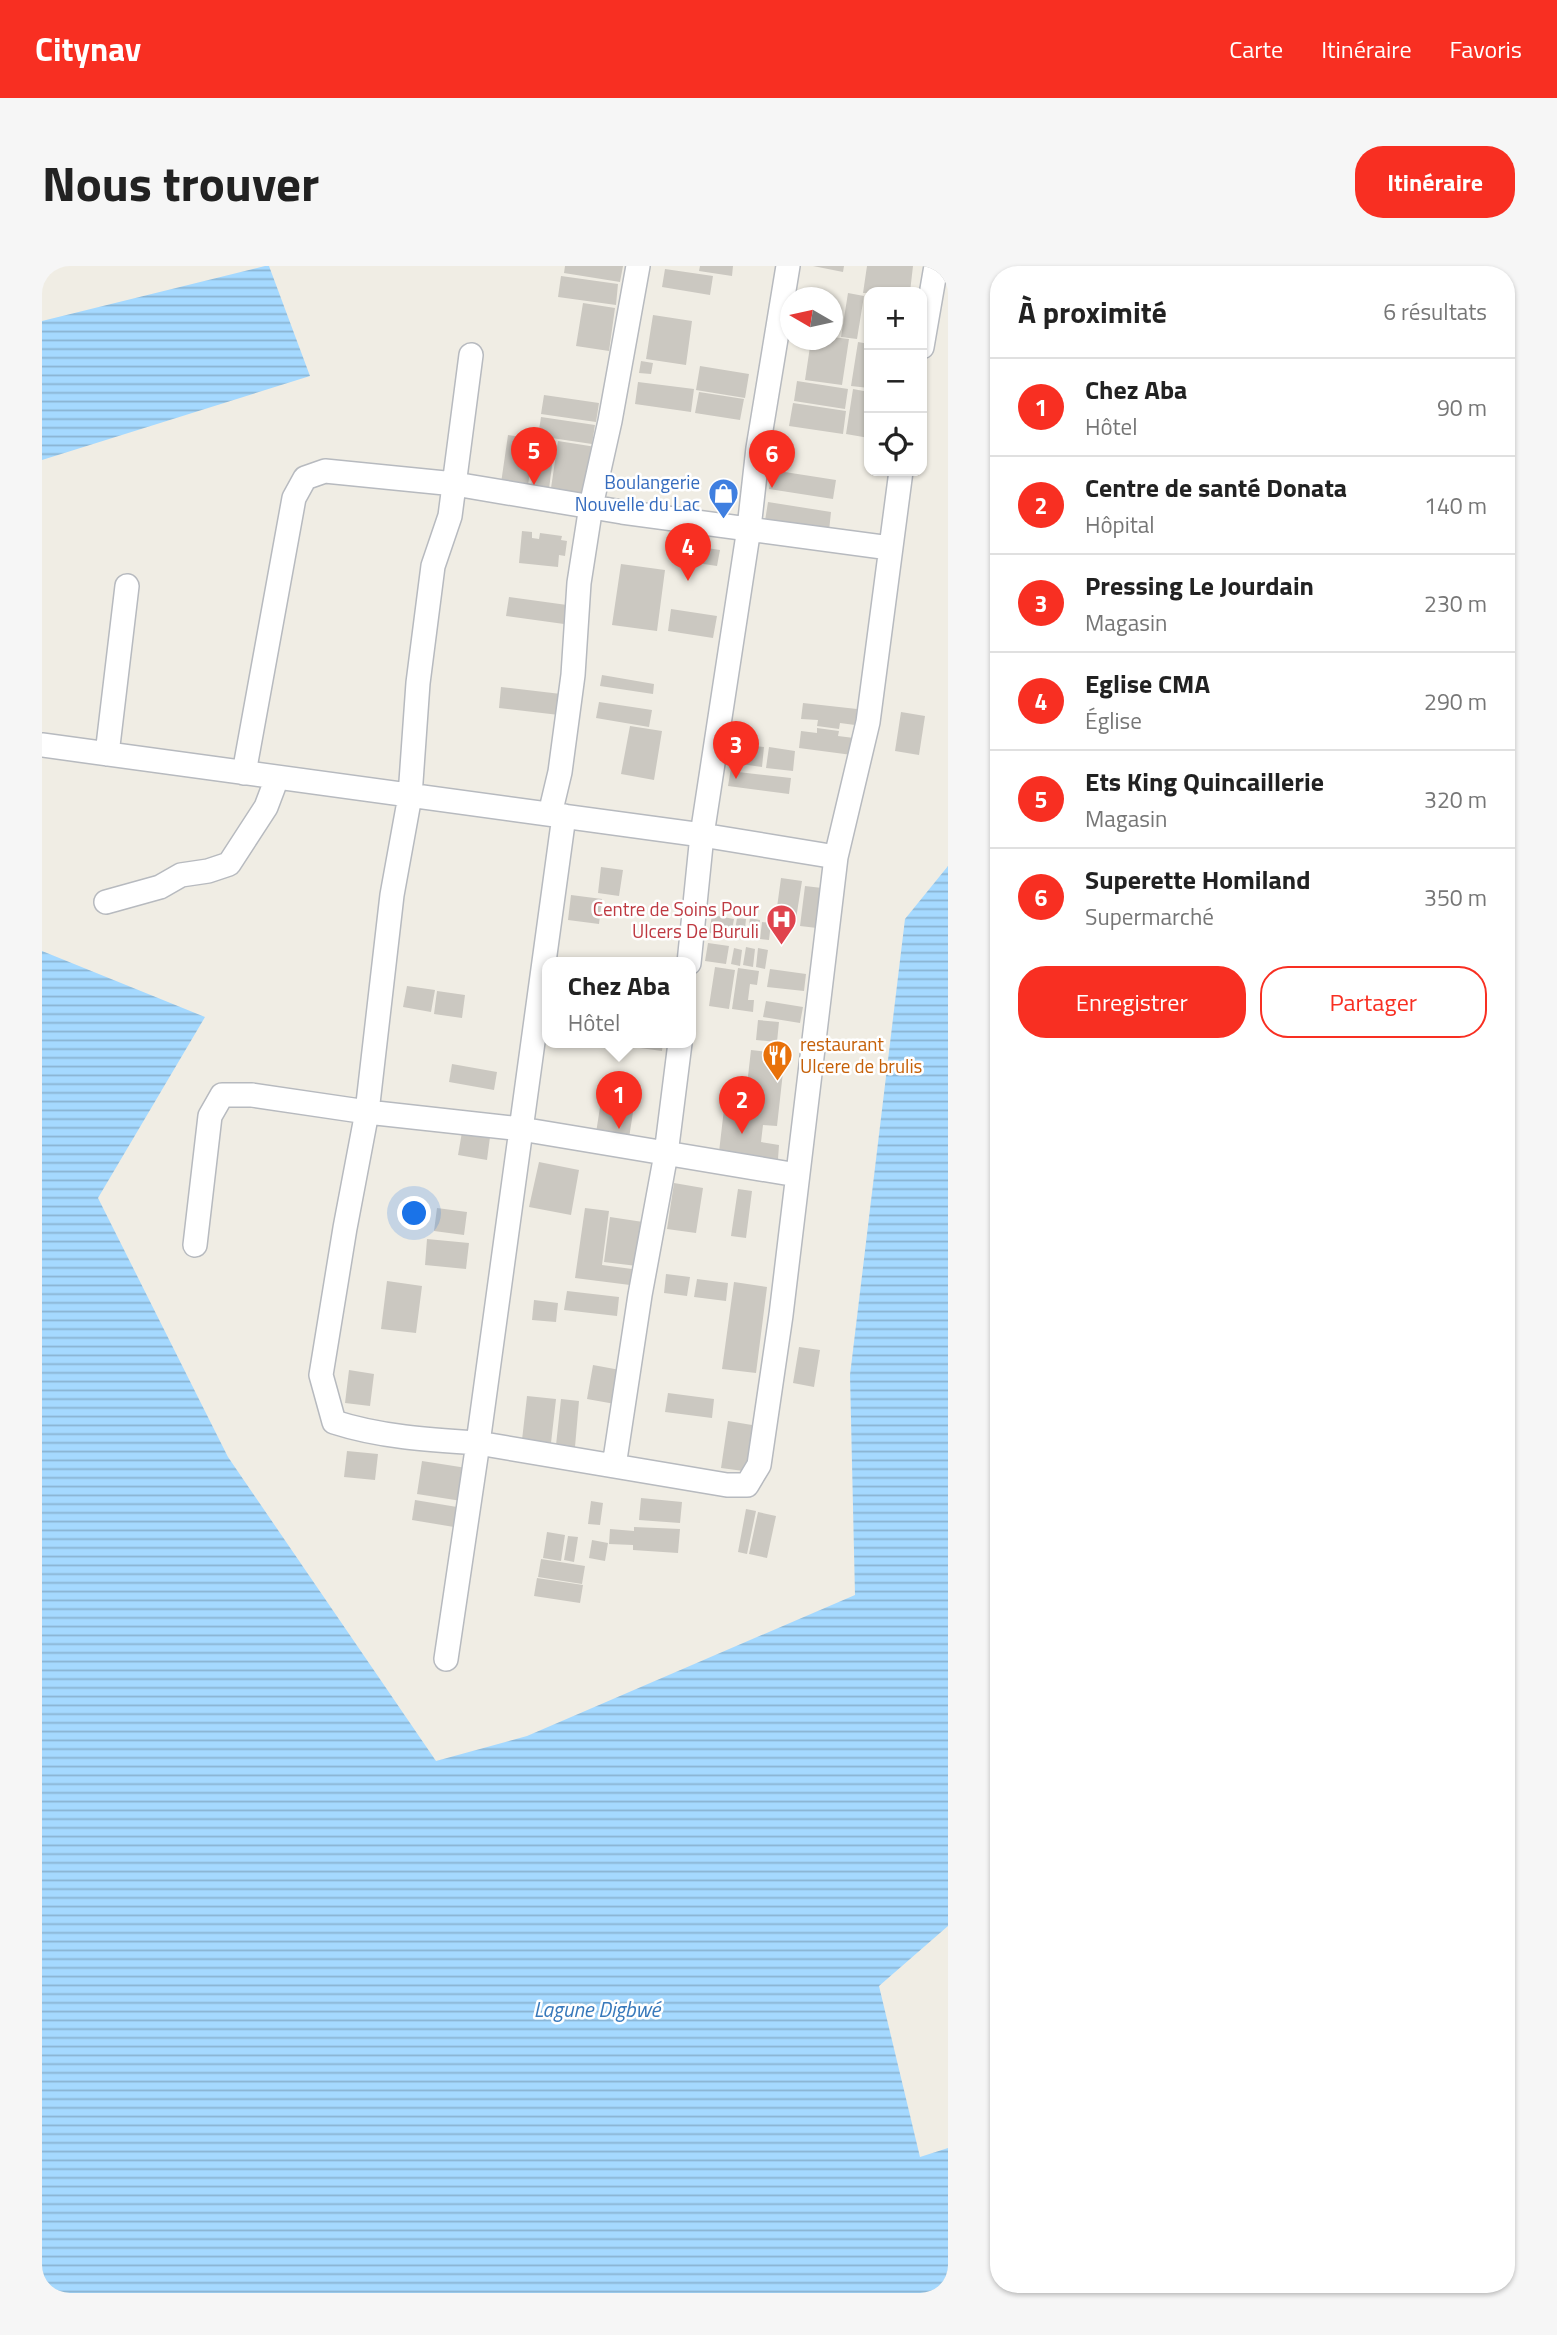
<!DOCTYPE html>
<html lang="fr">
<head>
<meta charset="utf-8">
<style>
  body { margin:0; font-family:"Titillium Web",sans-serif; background:#f6f6f6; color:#222 }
  .controls { position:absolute; right:21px; top:21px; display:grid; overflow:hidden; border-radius:14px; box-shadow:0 2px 5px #0004 }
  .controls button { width:63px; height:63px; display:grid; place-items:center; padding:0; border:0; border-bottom:2px solid #e0e0e0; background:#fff; color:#222; font:35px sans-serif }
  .compass { position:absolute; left:738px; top:21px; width:63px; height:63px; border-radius:50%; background:#fff; box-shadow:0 2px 5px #0004; rotate:279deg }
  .you { position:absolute; left:373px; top:948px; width:24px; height:24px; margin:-18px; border:5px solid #fff; border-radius:50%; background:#1a73e8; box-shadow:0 0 0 10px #1a73e833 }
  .badge { display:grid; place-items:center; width:46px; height:46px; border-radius:50%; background:#f82f22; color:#fff; font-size:23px; font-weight:700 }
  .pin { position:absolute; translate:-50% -58px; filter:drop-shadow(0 2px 4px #0008) }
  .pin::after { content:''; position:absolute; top:37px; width:24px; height:21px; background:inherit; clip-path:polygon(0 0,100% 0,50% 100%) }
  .popup { position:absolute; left:500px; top:691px; width:154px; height:91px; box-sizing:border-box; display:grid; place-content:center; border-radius:14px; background:#fff; filter:drop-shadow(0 2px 5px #0005); font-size:23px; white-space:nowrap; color:#767676 }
  .popup b { font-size:26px; color:#222 }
  .popup::after { content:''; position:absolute; left:50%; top:100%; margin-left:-14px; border:14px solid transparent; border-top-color:#fff }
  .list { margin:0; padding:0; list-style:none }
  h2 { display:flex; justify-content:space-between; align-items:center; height:91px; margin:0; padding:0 28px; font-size:30px }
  h2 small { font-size:23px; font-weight:400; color:#767676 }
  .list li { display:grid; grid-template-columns:46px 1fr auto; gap:21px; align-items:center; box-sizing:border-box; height:98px; padding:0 28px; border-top:2px solid #e0e0e0 }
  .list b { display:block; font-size:26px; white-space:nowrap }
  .list p { margin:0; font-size:23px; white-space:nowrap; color:#767676 }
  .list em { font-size:23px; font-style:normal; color:#767676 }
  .actions { display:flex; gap:14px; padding:21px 28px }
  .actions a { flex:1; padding:16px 0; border:2px solid #f82f22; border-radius:28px; text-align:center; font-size:24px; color:#f82f22 }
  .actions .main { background:#f82f22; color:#fff }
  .icon { flex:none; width:38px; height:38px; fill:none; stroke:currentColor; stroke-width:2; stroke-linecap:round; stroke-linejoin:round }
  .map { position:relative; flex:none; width:906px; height:2027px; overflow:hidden; border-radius:28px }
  header { display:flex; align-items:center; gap:42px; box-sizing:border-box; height:98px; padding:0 35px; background:#f82f22; color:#fff }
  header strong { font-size:33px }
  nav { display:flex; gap:38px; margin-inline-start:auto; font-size:24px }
  .intro { display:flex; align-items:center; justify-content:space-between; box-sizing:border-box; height:168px; padding:0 42px }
  h1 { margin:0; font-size:49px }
  .button { padding:18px 32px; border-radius:28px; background:#f82f22; color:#fff; font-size:24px; font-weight:700 }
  main { display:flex; gap:42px; padding:0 42px }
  aside { flex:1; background:#fff; border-radius:28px; box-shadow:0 2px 5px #0004 }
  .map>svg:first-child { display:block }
</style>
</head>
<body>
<header>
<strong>Citynav</strong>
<nav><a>Carte</a><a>Itinéraire</a><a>Favoris</a></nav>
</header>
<div class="intro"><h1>Nous trouver</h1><a class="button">Itinéraire</a></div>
<main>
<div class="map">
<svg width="906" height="2027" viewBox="0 0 906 2027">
  <defs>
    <pattern id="water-rules" width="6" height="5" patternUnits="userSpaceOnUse" patternTransform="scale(1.75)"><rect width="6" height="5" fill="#a5d9ff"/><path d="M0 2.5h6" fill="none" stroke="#8ab3d2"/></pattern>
  </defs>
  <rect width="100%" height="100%" fill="#f0ede4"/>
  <!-- water -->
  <path fill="url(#water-rules)" d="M223,0H227L268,110L0,194V55Z
    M906,600V1660L837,1720L878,1891L906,1882V2027H0V685L163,751L56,932L186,1191L394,1495L485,1470L813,1329L808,1109L863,653Z"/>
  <!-- building -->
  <path fill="#cbc8c1" d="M523,0H581L578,16L522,7Z
    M658,0H691L690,10L657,5Z
    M771,0H802L801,6Z
    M825,0H871L868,26L821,27Z
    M623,3L671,10L668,29L620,21Z
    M519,10L576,18L574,39L516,31Z
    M806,27L822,30L815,73L799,71Z
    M541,37L573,42L567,85L534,80Z
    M611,49L650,55L644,99L604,93Z
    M790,71L807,73L800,119L763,114L769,74H790Z
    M816,76L827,78V122L809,120Z
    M599,95L611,97L609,108L597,107Z
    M658,100L707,108L703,132L654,124Z
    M755,115L806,123L803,143L752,135Z
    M596,116L652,123L649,146L593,138Z
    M811,123L827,126V172L804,168Z
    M657,126L702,133L698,154L653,147Z
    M502,129L557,137L554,156L499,148Z
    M751,137L804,145L801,168L747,160Z
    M499,151L553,159L550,178L496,170Z
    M466,169L492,173L486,220L459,217Z
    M495,174L513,176L507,223L489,221Z
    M516,175L554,181L546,228L509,222Z
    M730,204L794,214L791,233L727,223Z
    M726,236L789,246L787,265L723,255Z
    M480,265L490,266V272L497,273L498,267L520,270L519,274L525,275L523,290L517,289L516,301L477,297Z
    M658,281L678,284L675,300L655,297Z
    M579,298L623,304L615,365L570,359Z
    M467,331L525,339L522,358L464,350Z
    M629,343L675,350L671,372L626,365Z
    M560,409L612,418L611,428L558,420Z
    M459,421L519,428L517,449L457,442Z
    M557,436L610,444L607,461L554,452Z
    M761,437L815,443L813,459L798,457L797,463L775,460L776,454L759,453Z
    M859,446L883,450L877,489L853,485Z
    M588,460L620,465L612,514L579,508Z
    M775,462L797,465L796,470L812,472L810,489L757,482L759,465L775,467Z
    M693,478L722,481L720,501L691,497Z
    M727,481L753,485L751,505L724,502Z
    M689,502L697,503L696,506L749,512L747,528L686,520Z
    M559,601L581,604L577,630L556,627Z
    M739,612L760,615L753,659L733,656Z
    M763,620L780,622L775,662L758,660Z
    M529,629L560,633L557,658L526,654Z
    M670,649L692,653L689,670L667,667Z
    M695,652L704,653L702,672L692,670Z
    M708,652L718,654L715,673L705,671Z
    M720,656L729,657L727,674L718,673Z
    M666,677L687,680L684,698L663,695Z
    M704,681L713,683L711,701L701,699Z
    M692,682L700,684L698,700L689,698Z
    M716,682L726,684L723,703L714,701Z
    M673,701L693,704L687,743L667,740Z
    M696,702L717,705L715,719L708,718L706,734H712L711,746L690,743Z
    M728,703L764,708L762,725L725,721Z
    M365,720L393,724L389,746L361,741Z
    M395,725L423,729L420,752L392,748Z
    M724,735L761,741L758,757L721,751Z
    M716,754L737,756L735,776L714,774Z
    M584,777H621L620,785L583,780Z
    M709,784L743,788L735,860L721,859L719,876L737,879L736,893L677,886L682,843L702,845Z
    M410,798L455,806L452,824L407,816Z
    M561,822L594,827L587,872L554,867Z
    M420,866L448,871L445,894L416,889Z
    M497,896L537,904L529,949L487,941Z
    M632,917L661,922L654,967L625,963Z
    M696,923L710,925L704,972L689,970Z
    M395,942L425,946L422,969L392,965Z
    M543,942L567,945L560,999L590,1003L588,1019L533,1012Z
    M568,951L601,956L595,1000L562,996Z
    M385,973L427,977L424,1003L383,999Z
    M624,1008L648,1011L645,1030L622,1027Z
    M655,1013L686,1017L684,1035L652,1031Z
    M345,1015L380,1020L374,1067L339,1063Z
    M692,1016L725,1021L714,1107L680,1103Z
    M525,1025L577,1031L575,1050L522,1044Z
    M492,1034L516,1037L514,1056L490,1054Z
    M757,1081L778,1084L772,1121L751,1117Z
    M551,1099L578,1104L573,1138L545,1133Z
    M307,1104L332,1108L328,1140L303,1137Z
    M626,1127L672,1133L670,1152L623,1146Z
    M485,1130L514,1133L509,1177L480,1174Z
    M519,1133L537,1135L533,1181L514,1179Z
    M686,1155L716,1160L709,1206L679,1202Z
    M305,1185L336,1188L333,1214L302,1211Z
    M380,1195L431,1203L426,1236L375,1228Z
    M599,1232L640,1236L638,1257L597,1254Z
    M373,1234L421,1242L418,1262L370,1254Z
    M549,1235L561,1237L558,1259L546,1258Z
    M704,1243L714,1245L705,1288L696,1286Z
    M716,1246L734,1250L725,1292L707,1288Z
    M592,1261L638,1263L636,1287L591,1284V1279L567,1278L568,1263L592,1265Z
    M505,1266L523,1269L519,1295L501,1292Z
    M526,1270L536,1271L532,1296L522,1294Z
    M550,1274L566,1277L563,1295L547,1292Z
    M499,1293L543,1300L540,1318L496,1311Z
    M495,1312L541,1319L538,1337L492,1330Z"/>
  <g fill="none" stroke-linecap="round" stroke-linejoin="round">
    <defs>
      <path id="minor" d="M880,81L894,0
        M429,89L408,250L391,300L376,417L368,530L350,629L325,846L303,962L279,1109L292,1156C338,1171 388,1174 436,1177L685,1219H705L717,1199L739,1049L794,591L826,456L859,205
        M0,479L660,569L794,591
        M65,488L85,320
        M202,507L252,232L263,212L283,205L413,218L580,246L848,282
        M508,548L518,506L531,409L537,317L549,240L568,155L596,0
        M64,636L118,621L139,609L166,605L187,598L224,541L235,512
        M647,697L660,569L707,262L716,182L746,0
        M153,979L168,850L180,829H210L325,846L479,863L755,909
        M572,1200L598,1029L624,888L638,777
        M404,1393L436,1177L522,550"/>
    </defs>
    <!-- minor casing -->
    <use href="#minor" stroke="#b7babf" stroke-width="26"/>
    <!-- minor -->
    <use href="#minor" stroke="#fff" stroke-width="23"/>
  </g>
  <!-- icons -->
  <defs>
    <symbol id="shop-pin" viewBox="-11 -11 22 30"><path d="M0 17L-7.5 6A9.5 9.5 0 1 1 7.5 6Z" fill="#3f7fe0" stroke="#fff"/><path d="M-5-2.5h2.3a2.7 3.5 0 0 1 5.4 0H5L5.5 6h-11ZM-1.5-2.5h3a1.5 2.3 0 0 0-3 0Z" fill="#fff"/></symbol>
    <symbol id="hospital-pin" viewBox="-11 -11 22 30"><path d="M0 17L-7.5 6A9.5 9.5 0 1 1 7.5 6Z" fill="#e0444e" stroke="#fff"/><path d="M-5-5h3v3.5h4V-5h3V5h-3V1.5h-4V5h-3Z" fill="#fff"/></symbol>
    <symbol id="restaurant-pin" viewBox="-11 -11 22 30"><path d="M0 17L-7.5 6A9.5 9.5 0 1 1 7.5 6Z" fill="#e8710a" stroke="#fff"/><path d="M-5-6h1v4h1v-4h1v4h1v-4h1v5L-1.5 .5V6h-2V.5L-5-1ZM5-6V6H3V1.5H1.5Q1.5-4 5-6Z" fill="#fff"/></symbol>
  </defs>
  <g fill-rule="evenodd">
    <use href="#shop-pin" x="664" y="210" width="35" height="47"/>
    <use href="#hospital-pin" x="722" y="636" width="35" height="47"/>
    <use href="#restaurant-pin" x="718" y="772" width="35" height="47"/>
  </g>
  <g text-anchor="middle" stroke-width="5" stroke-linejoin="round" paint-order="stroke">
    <!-- shop labels -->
    <g font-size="19" fill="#366cbe" stroke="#fff" text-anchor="end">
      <text x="658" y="223">Boulangerie<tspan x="658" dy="22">Nouvelle du Lac</tspan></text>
    </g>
    <!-- health labels -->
    <g font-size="19" fill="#be3a42" stroke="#fff" text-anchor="end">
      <text x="717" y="650">Centre de Soins Pour<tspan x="717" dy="22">Ulcers De Buruli</tspan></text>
    </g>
    <!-- food labels -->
    <g font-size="19" fill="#c56008" stroke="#fff" text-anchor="start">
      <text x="758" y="785">restaurant<tspan x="758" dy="22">Ulcere de brulis</tspan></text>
    </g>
    <!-- water labels -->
    <g font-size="21" font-style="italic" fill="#3879bb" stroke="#fff">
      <text x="555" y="1751">Lagune Digbwé</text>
    </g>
  </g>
</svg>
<div class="controls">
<button>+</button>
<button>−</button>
<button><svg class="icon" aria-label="locate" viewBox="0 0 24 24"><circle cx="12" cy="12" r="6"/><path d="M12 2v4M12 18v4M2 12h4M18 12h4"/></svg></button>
</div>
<svg class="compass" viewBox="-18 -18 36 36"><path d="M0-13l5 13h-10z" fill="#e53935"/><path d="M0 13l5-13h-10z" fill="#767676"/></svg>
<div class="you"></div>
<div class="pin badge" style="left:577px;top:863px">1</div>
<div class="popup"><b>Chez Aba</b>Hôtel</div>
<div class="pin badge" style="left:700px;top:868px">2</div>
<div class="pin badge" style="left:694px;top:513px">3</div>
<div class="pin badge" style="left:646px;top:315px">4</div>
<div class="pin badge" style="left:492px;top:219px">5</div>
<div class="pin badge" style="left:730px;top:222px">6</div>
</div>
<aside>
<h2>À proximité<small>6 résultats</small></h2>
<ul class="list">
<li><span class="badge">1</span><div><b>Chez Aba</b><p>Hôtel</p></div><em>90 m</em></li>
<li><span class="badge">2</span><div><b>Centre de santé Donata</b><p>Hôpital</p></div><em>140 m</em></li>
<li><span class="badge">3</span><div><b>Pressing Le Jourdain</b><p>Magasin</p></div><em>230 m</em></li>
<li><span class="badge">4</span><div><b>Eglise CMA</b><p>Église</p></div><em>290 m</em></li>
<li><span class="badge">5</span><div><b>Ets King Quincaillerie</b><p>Magasin</p></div><em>320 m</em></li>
<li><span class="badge">6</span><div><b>Superette Homiland</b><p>Supermarché</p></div><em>350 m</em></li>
</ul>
<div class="actions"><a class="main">Enregistrer</a><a>Partager</a></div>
</aside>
</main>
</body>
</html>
